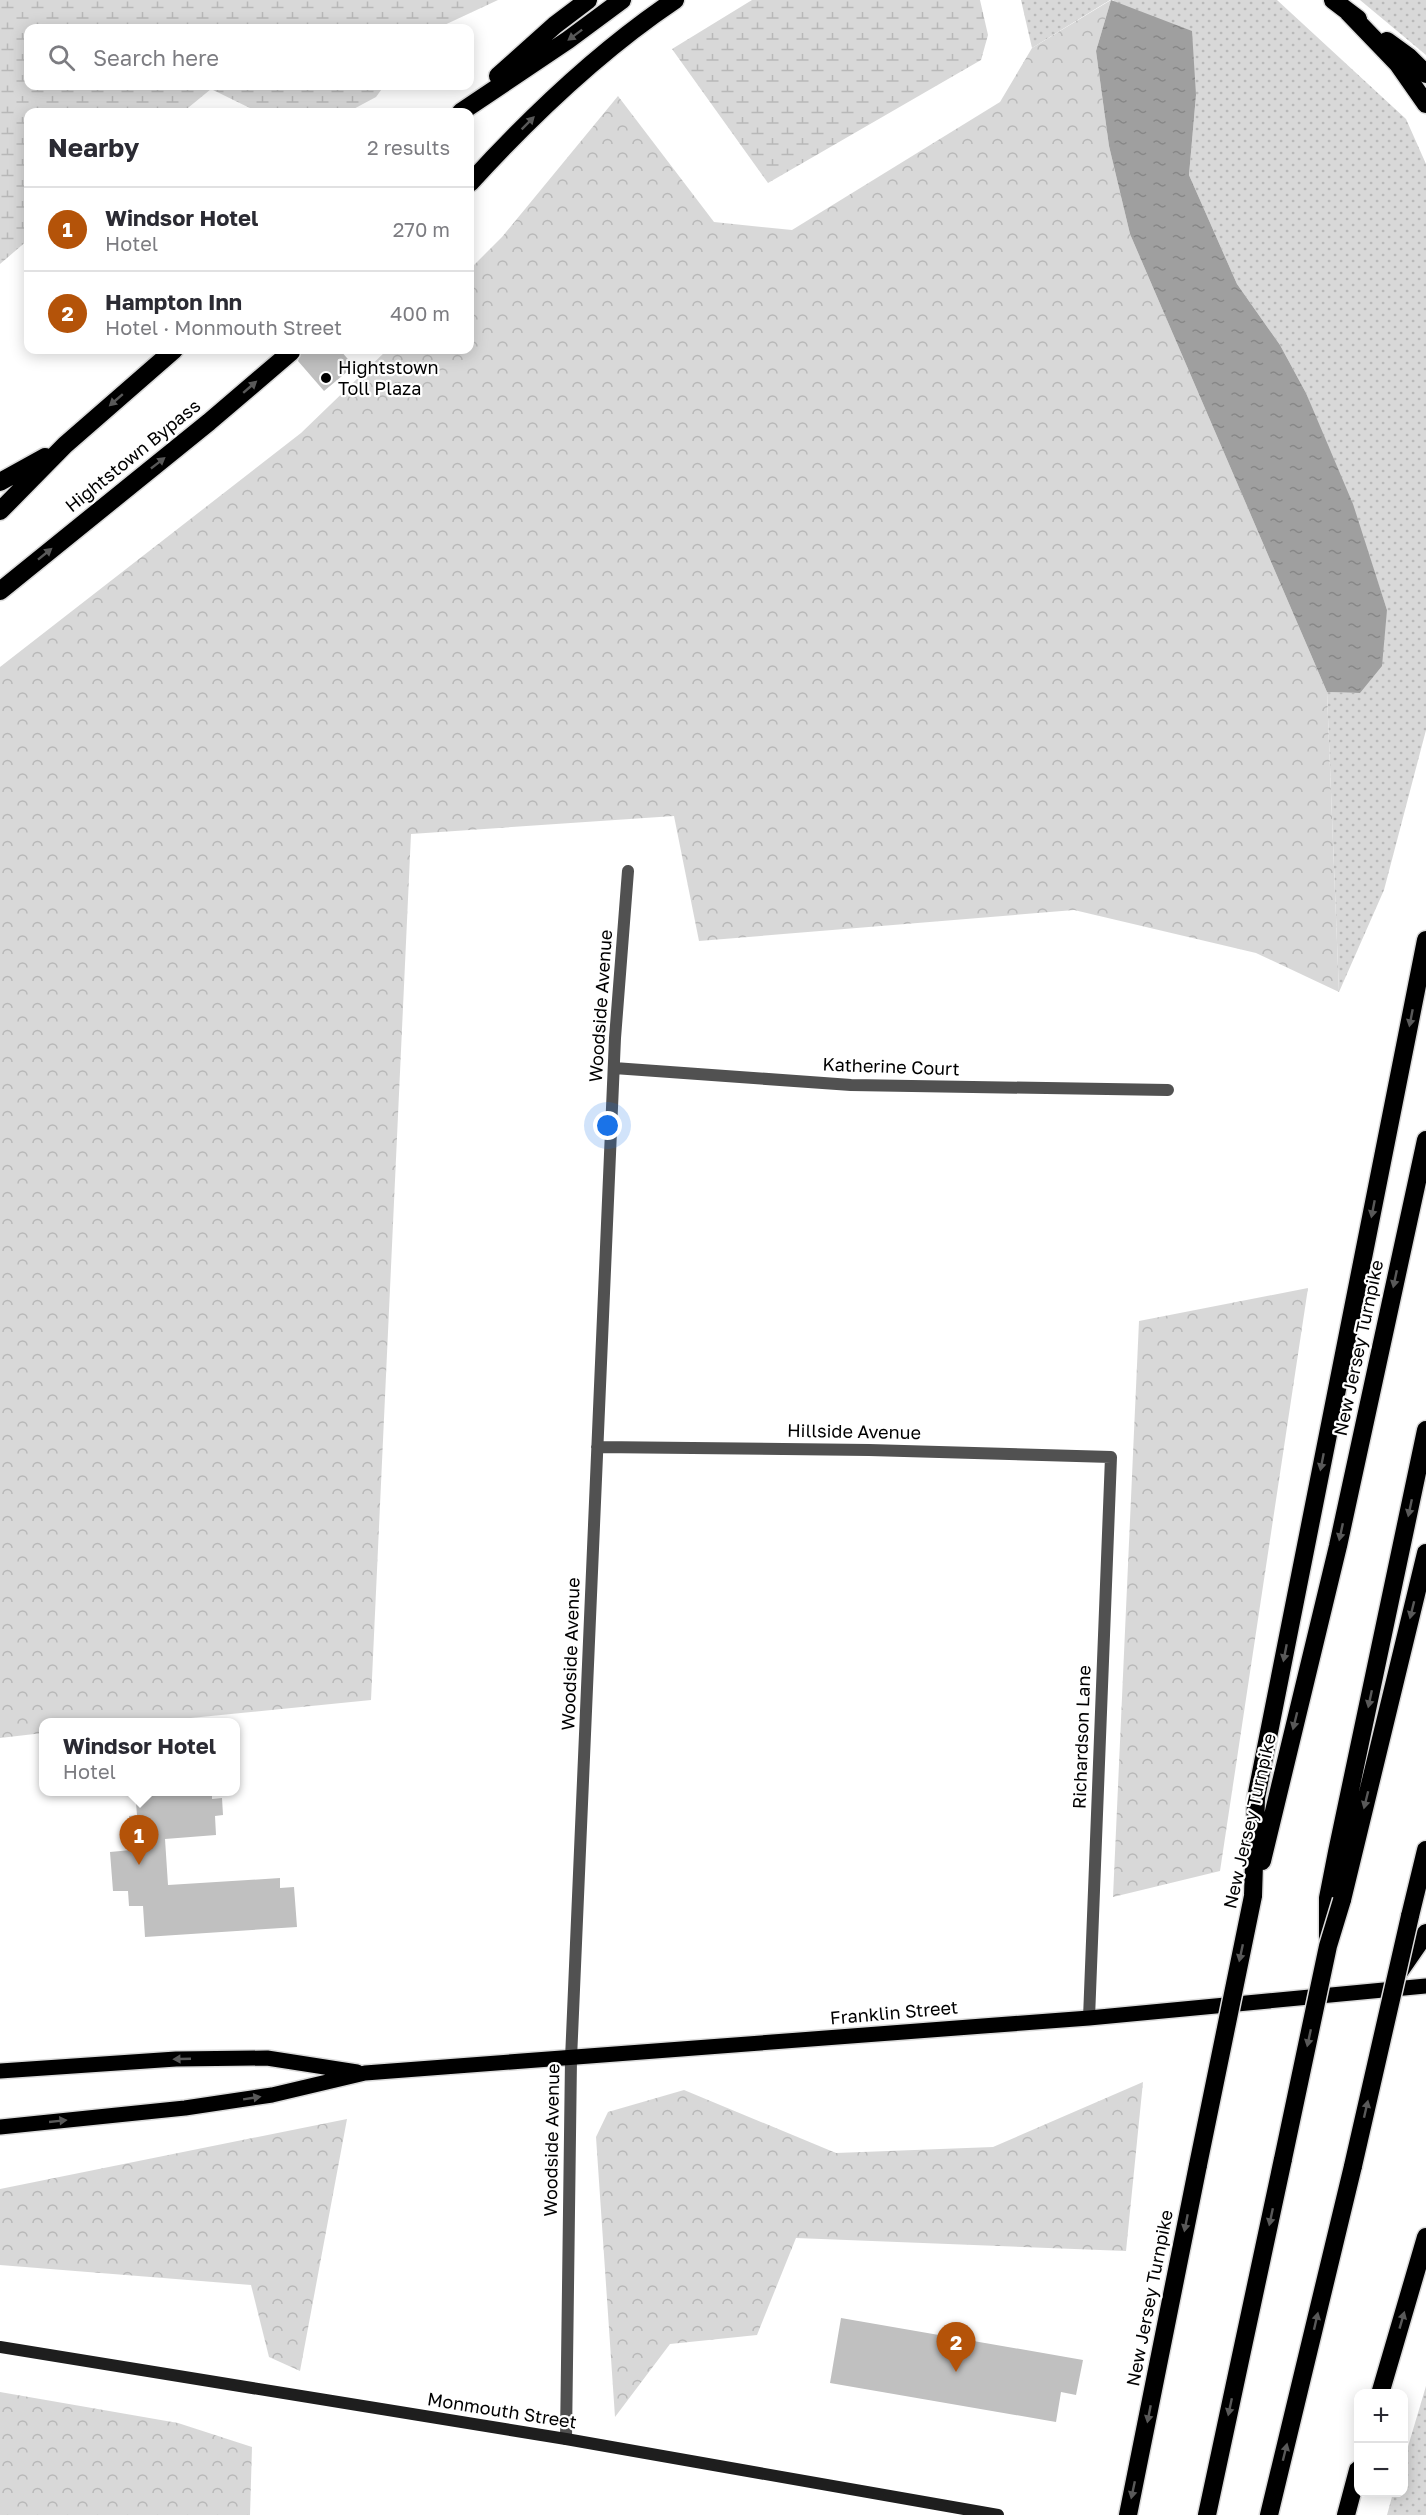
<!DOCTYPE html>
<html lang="en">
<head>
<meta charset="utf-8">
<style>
  body { margin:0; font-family:"Golos Text",sans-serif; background:#f2f2f3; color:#2b2b33 }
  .controls { position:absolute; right:18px; bottom:18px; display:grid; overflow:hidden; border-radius:12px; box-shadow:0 3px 15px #0003 }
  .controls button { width:54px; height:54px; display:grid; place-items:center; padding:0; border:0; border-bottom:2px solid #e1e1e2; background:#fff; color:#2b2b33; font:30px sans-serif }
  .you { position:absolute; left:608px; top:1126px; width:21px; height:21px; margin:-15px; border:4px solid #fff; border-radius:50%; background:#1a73e8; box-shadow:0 0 0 9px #1a73e833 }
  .badge { display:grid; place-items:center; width:39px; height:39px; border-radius:50%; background:#b45309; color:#fff; font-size:20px; font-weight:700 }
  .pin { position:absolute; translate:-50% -50px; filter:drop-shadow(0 2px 3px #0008) }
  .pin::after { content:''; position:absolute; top:32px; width:21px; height:18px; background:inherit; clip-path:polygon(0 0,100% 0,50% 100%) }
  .popup { position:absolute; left:39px; top:1718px; width:201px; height:78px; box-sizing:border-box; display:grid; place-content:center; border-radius:12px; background:#fff; filter:drop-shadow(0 2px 4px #0005); font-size:20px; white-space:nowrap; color:#7c7c81 }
  .popup b { font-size:22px; color:#2b2b33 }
  .popup::after { content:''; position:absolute; left:50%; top:100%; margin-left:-12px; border:12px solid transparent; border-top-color:#fff }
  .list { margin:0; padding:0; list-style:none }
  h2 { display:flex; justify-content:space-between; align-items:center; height:78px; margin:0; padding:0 24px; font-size:26px }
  h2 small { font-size:20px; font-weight:400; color:#7c7c81 }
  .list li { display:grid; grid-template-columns:39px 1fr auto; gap:18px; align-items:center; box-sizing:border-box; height:84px; padding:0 24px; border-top:2px solid #e1e1e2 }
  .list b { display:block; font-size:22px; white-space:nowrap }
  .list p { margin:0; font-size:20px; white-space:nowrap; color:#7c7c81 }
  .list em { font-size:20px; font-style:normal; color:#7c7c81 }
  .icon { flex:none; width:33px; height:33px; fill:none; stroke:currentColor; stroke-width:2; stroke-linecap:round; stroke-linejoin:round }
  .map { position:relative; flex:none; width:1426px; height:2515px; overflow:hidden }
  .search { position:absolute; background:#fff; box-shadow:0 3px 15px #0003; left:24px; top:24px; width:450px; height:66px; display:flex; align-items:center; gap:15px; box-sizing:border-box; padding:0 21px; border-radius:12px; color:#7c7c81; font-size:22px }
  .panel { position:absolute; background:#fff; box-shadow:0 3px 15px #0003; left:24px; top:108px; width:450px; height:246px; border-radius:12px }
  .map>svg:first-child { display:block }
</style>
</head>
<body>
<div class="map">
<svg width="1426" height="2515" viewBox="0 0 1426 2515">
  <defs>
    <pattern id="grass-dots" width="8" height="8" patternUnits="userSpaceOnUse" patternTransform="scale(1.5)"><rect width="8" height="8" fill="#d8d8d8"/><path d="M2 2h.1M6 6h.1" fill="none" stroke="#b8b8b8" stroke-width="1.8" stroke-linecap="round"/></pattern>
    <pattern id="forest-crowns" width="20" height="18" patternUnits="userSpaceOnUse" patternTransform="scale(1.5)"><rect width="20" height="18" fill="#d8d8d8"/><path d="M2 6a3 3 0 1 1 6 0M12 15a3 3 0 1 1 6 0" fill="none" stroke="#b8b8b8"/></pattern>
    <pattern id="wetland-marsh" width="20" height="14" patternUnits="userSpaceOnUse" patternTransform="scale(1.5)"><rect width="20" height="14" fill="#d8d8d8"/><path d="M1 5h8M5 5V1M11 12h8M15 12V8" fill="none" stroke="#b8b8b8"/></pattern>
    <pattern id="water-ripples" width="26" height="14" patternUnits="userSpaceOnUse" patternTransform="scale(1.5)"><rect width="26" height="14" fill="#9f9f9f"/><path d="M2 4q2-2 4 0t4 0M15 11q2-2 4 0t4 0" fill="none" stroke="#878787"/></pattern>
  </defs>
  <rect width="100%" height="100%" fill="#fff"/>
  <!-- grass -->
  <path fill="url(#grass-dots)" d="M1021,0H1110L1032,48Z
    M1113,0H1277L1406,119L1426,164V730L1384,890L1339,992L1327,692L1360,693L1387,610L1370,559L1306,393L1280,345L1237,284L1189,175L1196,95Z
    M1360,0H1426V55Z
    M1426,2386V2515H1387L1393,2493L1404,2492V2460Z"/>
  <!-- forest -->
  <path fill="url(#forest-crowns)" d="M1111,0L1096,51L1109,146L1130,234L1327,692L1339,992L1256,953L1074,910L699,941L674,816L411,834L371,1700L151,1722H43V1733L0,1738V667L301,433L387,350H470V269L502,237L618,96L714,222L792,230L1000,102L1032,48Z
    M1308,1288L1220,1871L1113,1897L1139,1321Z
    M1143,2082L1126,2251L796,2238L757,2335L670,2344L615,2417L596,2137L608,2112L684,2090L836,2153L993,2147Z
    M347,2119L300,2371L269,2357L251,2285L0,2265V2189Z
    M0,2392L178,2423L252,2447L250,2515H0Z"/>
  <!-- wetland -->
  <path fill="url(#wetland-marsh)" d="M0,0H498L438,28H28V86H384L376,97L348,112H258L211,89L183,112H28V240L0,264Z
    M752,0H980L988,35L981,60L768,183L672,49Z"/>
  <!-- water -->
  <path fill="url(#water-ripples)" d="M1111,0L1192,31L1196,95L1189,175L1237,284L1280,345L1306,393L1353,504L1387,610L1382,666L1360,693L1327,692L1130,234L1109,146L1096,51Z"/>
  <!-- building -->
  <path fill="#c0c0c0" d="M302,350H340L354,366L324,391L298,361Z
    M135,1791H212V1799L222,1798L223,1815L215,1816L216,1835L165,1839L168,1885L280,1878V1888L294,1887L297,1927L145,1937L143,1906H129L128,1891H113L110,1852L131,1850L129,1816L137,1815Z
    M841,2318L1083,2360L1076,2395L1061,2392L1056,2422L830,2383Z"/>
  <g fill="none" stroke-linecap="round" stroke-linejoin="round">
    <defs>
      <path id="primary" d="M0,2071L176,2059L267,2058L357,2072
        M0,2127L185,2108L272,2095L365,2073L1089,2018L1426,1986"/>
      <path id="highway" d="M1333,0L1358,19
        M1348,12L1398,64L1426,104
        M1387,41L1409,57L1426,74
        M498,76L555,25L588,0
        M461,112L568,40L622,0
        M470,183C532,115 599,51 675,0
        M0,482L45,457
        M0,511L65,445L174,350
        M0,591L209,422L291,352
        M1262,1861L1338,1546L1426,1140
        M1253,1896L1256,1798L1426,940
        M1342,1900L1426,1553
        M1410,1916L1426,1850
        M1328,1937V1898L1337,1852L1426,1430
        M1397,1975L1426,1933
        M1380,2394L1426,2237
        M1128,2515L1198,2165
        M1207,2515L1283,2159
        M1269,2515L1353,2166
        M1346,2515L1358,2470"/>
    </defs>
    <!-- primary casing -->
    <use href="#primary" stroke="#dbdbdb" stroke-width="18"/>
    <!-- highway casing -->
    <use href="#highway" stroke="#dbdbdb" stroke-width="21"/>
    <!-- street -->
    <path stroke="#515151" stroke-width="12" d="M614,1068L851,1085L1168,1090
      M597,1447L869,1450L1111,1457L1089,2018
      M566,2439L571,2059L615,1038L628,871"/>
    <!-- secondary -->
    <path stroke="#1e1e1e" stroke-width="12" d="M0,2347L566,2439L998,2515"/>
    <!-- primary -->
    <use href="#primary" stroke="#000" stroke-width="15"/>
    <!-- highway -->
    <use href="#highway" stroke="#000" stroke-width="18"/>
    <defs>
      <path id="highway-bridge" d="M1283,2159L1328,1946L1342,1900
        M1198,2165L1253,1896
        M1353,2166L1410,1916"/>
    </defs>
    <!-- highway-bridge casing -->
    <use href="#highway-bridge" stroke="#dbdbdb" stroke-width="21" stroke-linecap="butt"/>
    <!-- highway-bridge -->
    <use href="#highway-bridge" stroke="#000" stroke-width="18"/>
  </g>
  <!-- one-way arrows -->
  <defs><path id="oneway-solid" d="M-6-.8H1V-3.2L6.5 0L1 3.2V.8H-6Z" transform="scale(1.5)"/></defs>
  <g fill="#595959">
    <use href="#oneway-solid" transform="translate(575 35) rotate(143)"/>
    <use href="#oneway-solid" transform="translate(528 123) rotate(-45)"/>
    <use href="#oneway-solid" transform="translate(250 387) rotate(-41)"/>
    <use href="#oneway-solid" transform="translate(116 400) rotate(139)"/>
    <use href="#oneway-solid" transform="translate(158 463) rotate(-38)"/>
    <use href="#oneway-solid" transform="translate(45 554) rotate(-39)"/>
    <use href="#oneway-solid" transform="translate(1411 1018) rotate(101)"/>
    <use href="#oneway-solid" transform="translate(1373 1209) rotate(101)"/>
    <use href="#oneway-solid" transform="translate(1395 1279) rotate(102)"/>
    <use href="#oneway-solid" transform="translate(1322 1462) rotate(101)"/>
    <use href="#oneway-solid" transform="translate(1410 1508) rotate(102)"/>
    <use href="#oneway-solid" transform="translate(1341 1532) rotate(102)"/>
    <use href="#oneway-solid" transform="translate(1412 1610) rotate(104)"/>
    <use href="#oneway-solid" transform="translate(1285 1653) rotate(101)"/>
    <use href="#oneway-solid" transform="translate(1370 1699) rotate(102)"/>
    <use href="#oneway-solid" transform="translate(1295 1721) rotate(104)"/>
    <use href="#oneway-solid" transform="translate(1366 1800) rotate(104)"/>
    <use href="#oneway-solid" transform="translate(1241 1953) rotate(102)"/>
    <use href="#oneway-solid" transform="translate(1309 2038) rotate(102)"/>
    <use href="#oneway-solid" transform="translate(182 2059) rotate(178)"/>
    <use href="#oneway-solid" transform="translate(252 2098) rotate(-9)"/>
    <use href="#oneway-solid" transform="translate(1366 2109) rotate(-77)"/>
    <use href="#oneway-solid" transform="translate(58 2121) rotate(-6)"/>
    <use href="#oneway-solid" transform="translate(1271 2217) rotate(102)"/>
    <use href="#oneway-solid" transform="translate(1186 2223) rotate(101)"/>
    <use href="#oneway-solid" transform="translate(1402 2320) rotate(-74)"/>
    <use href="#oneway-solid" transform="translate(1316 2321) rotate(-77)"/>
    <use href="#oneway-solid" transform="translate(1230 2407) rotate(102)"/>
    <use href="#oneway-solid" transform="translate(1149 2414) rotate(101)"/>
    <use href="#oneway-solid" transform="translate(1285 2452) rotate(-76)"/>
    <use href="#oneway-solid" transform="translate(1133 2490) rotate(102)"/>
  </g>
  <!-- markers -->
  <circle fill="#000" stroke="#fff" stroke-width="2" cx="326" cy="378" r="6"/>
  <g text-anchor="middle" stroke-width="4.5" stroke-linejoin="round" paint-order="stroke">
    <!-- poi labels -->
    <g font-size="18" fill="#000" stroke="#fff" text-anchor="start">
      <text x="338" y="374">Hightstown<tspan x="338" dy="21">Toll Plaza</tspan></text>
    </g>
    <!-- street labels -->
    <g font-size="18" fill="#000" stroke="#fff">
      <text transform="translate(133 456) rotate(-39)" y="6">Hightstown Bypass</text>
      <text transform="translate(601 1006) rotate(-86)" y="6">Woodside Avenue</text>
      <text transform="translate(891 1067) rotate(2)" y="6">Katherine Court</text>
      <text transform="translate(1359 1348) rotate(-78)" y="6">New Jersey Turnpike</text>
      <text transform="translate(854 1432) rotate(1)" y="6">Hillside Avenue</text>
      <text transform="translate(571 1654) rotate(-88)" y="6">Woodside Avenue</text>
      <text transform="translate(1082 1737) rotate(-88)" y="6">Richardson Lane</text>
      <text transform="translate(1250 1821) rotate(-77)" y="6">New Jersey Turnpike</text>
      <text transform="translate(894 2013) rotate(-5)" y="6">Franklin Street</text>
      <text transform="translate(552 2140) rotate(-89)" y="6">Woodside Avenue</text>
      <text transform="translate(1150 2298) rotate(-79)" y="6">New Jersey Turnpike</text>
      <text transform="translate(502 2411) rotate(9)" y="6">Monmouth Street</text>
    </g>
  </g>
</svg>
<div class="controls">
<button>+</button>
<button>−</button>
</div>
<div class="you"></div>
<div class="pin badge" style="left:139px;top:1865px">1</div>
<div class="popup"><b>Windsor Hotel</b>Hotel</div>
<div class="pin badge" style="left:956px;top:2372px">2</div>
<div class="search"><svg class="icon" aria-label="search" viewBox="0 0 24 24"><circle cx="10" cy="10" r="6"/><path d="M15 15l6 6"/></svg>Search here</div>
<section class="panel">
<h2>Nearby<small>2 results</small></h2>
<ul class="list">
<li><span class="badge">1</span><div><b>Windsor Hotel</b><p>Hotel</p></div><em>270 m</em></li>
<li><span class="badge">2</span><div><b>Hampton Inn</b><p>Hotel · Monmouth Street</p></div><em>400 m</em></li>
</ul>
</section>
</div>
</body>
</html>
